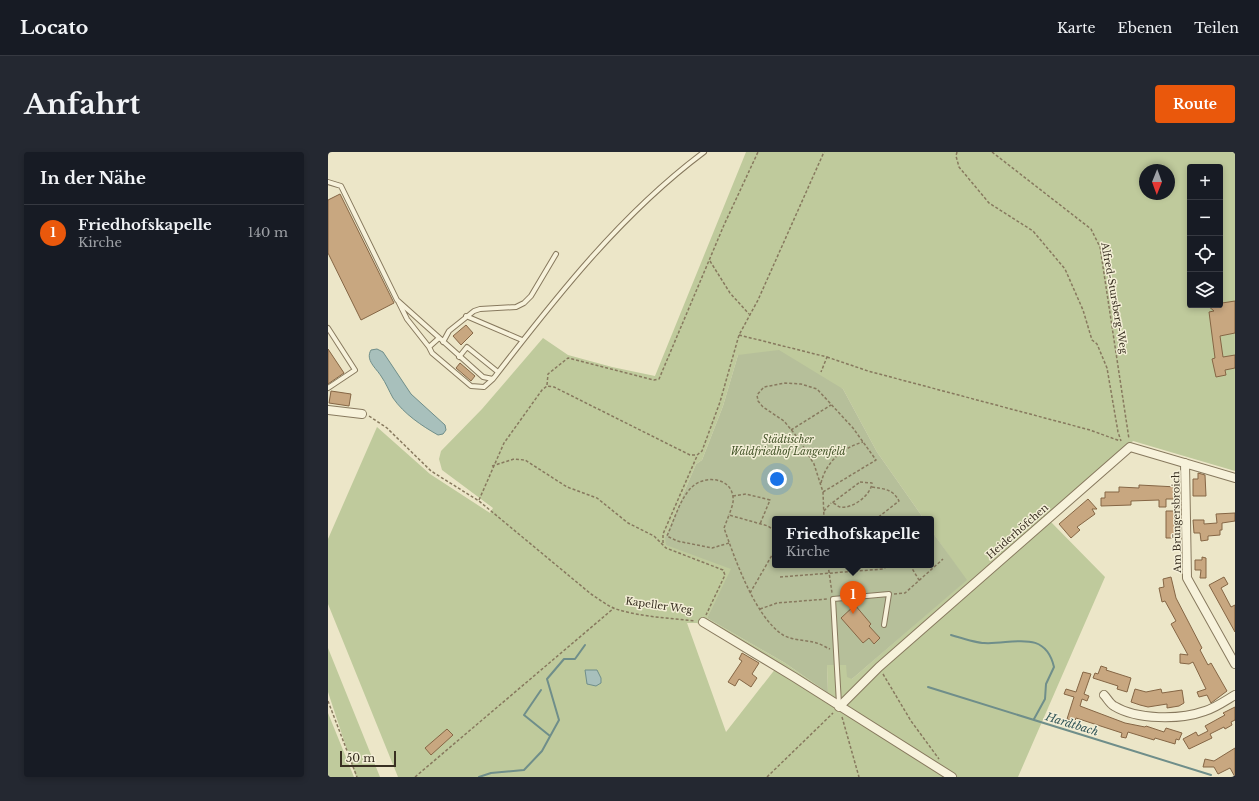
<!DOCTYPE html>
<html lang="de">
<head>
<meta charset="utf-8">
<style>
  body { margin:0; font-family:"Libre Baskerville",serif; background:#242831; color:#f1f3f6 }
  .controls { position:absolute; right:12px; top:12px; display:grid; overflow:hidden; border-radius:4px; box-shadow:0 2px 6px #0003 }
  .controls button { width:36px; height:36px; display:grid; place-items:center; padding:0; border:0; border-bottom:1px solid #363941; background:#171b24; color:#f1f3f6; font:20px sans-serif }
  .compass { position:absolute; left:811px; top:12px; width:36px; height:36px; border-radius:50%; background:#171b24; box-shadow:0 2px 6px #0003; rotate:181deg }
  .scale { position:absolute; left:12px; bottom:10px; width:56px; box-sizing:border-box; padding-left:4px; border:2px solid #382f21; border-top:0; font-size:11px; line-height:14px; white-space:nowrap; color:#382f21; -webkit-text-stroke:3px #f4efd7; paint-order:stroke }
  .you { position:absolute; left:449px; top:327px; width:14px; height:14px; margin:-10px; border:3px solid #fff; border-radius:50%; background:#1a73e8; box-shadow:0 0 0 6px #1a73e833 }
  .badge { display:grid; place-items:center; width:26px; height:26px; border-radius:50%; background:#ea580c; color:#fff; font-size:13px; font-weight:700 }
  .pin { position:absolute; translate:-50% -33px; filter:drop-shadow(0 1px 2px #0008) }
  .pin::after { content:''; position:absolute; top:21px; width:14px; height:12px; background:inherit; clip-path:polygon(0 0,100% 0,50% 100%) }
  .popup { position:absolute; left:444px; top:364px; width:162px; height:52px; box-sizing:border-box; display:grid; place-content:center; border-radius:4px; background:#171b24; filter:drop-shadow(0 1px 3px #0005); font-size:13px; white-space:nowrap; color:#9ea1a6 }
  .popup b { font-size:15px; color:#f1f3f6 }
  .popup::after { content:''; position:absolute; left:50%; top:100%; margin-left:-8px; border:8px solid transparent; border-top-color:#171b24 }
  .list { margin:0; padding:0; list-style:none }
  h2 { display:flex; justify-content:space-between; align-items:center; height:52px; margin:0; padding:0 16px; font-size:17px }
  h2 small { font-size:13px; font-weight:400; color:#9ea1a6 }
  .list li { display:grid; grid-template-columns:26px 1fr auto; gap:12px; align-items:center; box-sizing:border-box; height:56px; padding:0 16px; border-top:1px solid #363941 }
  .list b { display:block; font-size:15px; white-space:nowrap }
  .list p { margin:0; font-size:13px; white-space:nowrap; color:#9ea1a6 }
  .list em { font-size:13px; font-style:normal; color:#9ea1a6 }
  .icon { flex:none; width:22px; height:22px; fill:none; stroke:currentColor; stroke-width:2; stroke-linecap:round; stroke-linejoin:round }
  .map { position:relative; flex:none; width:907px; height:625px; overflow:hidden; border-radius:4px }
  header { display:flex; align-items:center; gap:24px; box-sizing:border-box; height:56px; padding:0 20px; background:#171b24; border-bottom:1px solid #363941 }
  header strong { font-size:19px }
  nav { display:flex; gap:22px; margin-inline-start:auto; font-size:14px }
  .intro { display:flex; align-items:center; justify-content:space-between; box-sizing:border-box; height:96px; padding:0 24px }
  h1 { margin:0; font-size:28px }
  .button { padding:10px 18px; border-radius:4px; background:#ea580c; color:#fff; font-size:14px; font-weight:700 }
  main { display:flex; gap:24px; padding:0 24px }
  aside { flex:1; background:#171b24; border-radius:4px; box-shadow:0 2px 6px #0003 }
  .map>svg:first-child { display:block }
</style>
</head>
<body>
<header>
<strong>Locato</strong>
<nav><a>Karte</a><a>Ebenen</a><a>Teilen</a></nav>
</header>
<div class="intro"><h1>Anfahrt</h1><a class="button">Route</a></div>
<main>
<aside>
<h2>In der Nähe<small></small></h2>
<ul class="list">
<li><span class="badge">1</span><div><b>Friedhofskapelle</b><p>Kirche</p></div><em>140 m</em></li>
</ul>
</aside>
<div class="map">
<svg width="907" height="625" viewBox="0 0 907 625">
  <rect width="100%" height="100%" fill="#ece6c8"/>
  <!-- green -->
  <path fill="#bfca9c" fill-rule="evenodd" d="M418,0H907V319L805,289L722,369L777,425L690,625H70L0,452V387L49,275L102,322L162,361L165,356L114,318L111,307L113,299L154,257L215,186L240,203L284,215L327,224ZM862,15H892V153H862ZM817,18H841V42H817ZM410,203L515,237L549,300L596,367H603V378L638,428L524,527L518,513H499L500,541L457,511L379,466L404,417L337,385L368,312L374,308L395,254ZM359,471H369L448,516L398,580Z
    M0,496L52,625H28L0,540Z
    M0,561L26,625H0Z"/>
  <!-- cemetery -->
  <path fill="#b6bf9a" d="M451,198L515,237L549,300L596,367H447V413H603V378L639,428L524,527L519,525L518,513H499L500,541L457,511L379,466L403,417L338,393L337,385L368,312L374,308L395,254L410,203Z"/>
  <!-- water -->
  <path fill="#a8c0bc" stroke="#6f8e8a" d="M49,197L55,200L83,242L117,273L118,278L115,282L110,283C94,274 76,262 65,246C61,239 58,231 53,224C48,216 37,208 43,198Z
    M257,518H269L273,526V531L268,534L259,532Z"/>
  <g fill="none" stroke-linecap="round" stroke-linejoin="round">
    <!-- stream -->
    <path stroke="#6f8e8a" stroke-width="2" d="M623,483C630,485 649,491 656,491C683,493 717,476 726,515L718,532L717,547L706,567
      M600,535L883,623
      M213,538L196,563L222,584
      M151,625L163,621L196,618L214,599L231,568L219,527L236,507H247L257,493"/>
  </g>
  <!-- building -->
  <path fill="#c8a780" stroke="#856645" d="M12,42L66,151L33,168L0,101V48Z
    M907,149V181L892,184L895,205L907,203V216L897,218L898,223L888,225L884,207L887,206L881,160L886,159L879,153H894V151Z
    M138,173L145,181L133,193L125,184Z
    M0,197L16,221L0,232Z
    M132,211L147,224L143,229L128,216Z
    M3,239L23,242L21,254L1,251Z
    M870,321L877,323L878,344H865V327H870Z
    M811,333L849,335V347H838V355H831V348L803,349V353L773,354V346H777V340H791V335L811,336Z
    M760,347L769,357H764L767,362L749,375L752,378L743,386L731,372Z
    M838,359H849L850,386H838Z
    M907,361V369L894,371V378H892V383L880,384V388L873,389L872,381H866L865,368H876V372L889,371L888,362Z
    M874,405L878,406V426H872L873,418H867V408H874Z
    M843,425L848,446L874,496L872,498L880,513L883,511L899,539L883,551L879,543L871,545L869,540L878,537L865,510L861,512L852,511V502L860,503L843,472L848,469L837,449L834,450L831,436L836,435L835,427Z
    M896,425L900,432L893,436L903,455L907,453V480L881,433Z
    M527,453L543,472L541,474L552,486L546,492L541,486L535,491L513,466Z
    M414,501L431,511L424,522L429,526L423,535L411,527L407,534L400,530L414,509L411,507Z
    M773,514L779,516L778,518L803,526L799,540L789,537L790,534L765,526L767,521L770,522Z
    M755,520L763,522L756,542L761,544L759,549L754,547L752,554L797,571L817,575L818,574L836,580L838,576L854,581L851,588L848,587L847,592L827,586L826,588L800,580L798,586L793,585L794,581L748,566L747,569L739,567L746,545L736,542L738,537L748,540Z
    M807,537L818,540L833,537L834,541L854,538L856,551L851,554L839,556V552L820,555L812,553L803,550Z
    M907,555V568L903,570L904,573L897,577L896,575L882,582L884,586L861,597L855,587L868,580L870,584L880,579L877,574L897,563L895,561Z
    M119,577L125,583L103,603L97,596Z
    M907,596V625L902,616L890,622L886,615H875L877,607L886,609Z"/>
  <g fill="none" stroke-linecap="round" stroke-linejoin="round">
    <defs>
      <path id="service" d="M0,30L13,34L69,148L155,225L165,227C228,145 293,62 376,0
        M70,149L79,167L101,195
        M138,164L194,188
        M0,176L27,218L0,236
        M111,186L101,195L104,201L143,234L156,235L165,227
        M115,190L121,179L146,159L152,157L188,155L196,151L203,144L228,102
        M131,205L139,195L170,220
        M511,552L505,447L561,442L556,473"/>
      <path id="minor" d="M0,258L34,262
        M857,311L859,426L907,512
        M375,470L466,525L624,625
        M776,543C779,546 782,552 786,554C809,568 852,568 877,559C887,556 897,549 907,543
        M511,555L551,515L802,295L907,326"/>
    </defs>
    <!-- service casing -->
    <use href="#service" stroke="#87795e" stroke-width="6"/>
    <!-- minor casing -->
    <use href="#minor" stroke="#87795e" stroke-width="10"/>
    <!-- path -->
    <path stroke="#87795e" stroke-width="1.5" stroke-dasharray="3 2" stroke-linecap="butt" d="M629,0L628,4L631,15L661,51L705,79L737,117L755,158L764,188L769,192L779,216L790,280L793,289
      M664,0L763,77L772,95L801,287
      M382,109L402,141L421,162
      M411,183L499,205L493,220
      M499,205L540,219L762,278L792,289
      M219,233L220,222L240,206L326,228L331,227L396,73L430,0
      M41,264L59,276L103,319L151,349L263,442C271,447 279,454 288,457C313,465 341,466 367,469
      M463,278L503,253
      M164,314L186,307L197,308L239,335L269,346L300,371L326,384L338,396L395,418L397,423L378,463
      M532,330L544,331C543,343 525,357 512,355C509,354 507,351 504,351Z
      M493,331C498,310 514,296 535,290
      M544,335C556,337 565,337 571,349L548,367
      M495,340L548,308L525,276L489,237L473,232L457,231L436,235L429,243L430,249L435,255L456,269L470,286L486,312L495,340L496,367
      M405,344L418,342L442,348L432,372
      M151,348L176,291L214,238L219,234L226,235L362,303H369L374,299L392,250L411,183L430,148L496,0
      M496,359L503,351
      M447,379L440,374L401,363L396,376C407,407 427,465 455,483C464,488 475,488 485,490C491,491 497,495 502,497
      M335,391V382L369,304
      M401,391L384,396L349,389L339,384C346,369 352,346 364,335C376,323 403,325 405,345C406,351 403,357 401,363
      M500,413L504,441
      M582,413L591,428
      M452,425L555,417L561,413
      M422,441L447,398
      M566,442L577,441L615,407
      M432,457L449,451L499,447
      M555,522L583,569L611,607
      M0,549L29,625
      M514,565L531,625
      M87,625L286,456
      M439,625L505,561"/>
    <!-- service -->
    <use href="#service" stroke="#f7f2db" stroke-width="4"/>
    <!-- minor -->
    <use href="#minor" stroke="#f7f2db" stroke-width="8"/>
  </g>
  <g text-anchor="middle" stroke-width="3" stroke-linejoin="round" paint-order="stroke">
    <!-- street labels -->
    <g font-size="10" fill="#382f21" stroke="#f4efd7">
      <text transform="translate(787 146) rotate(80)" y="4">Alfred-Stursberg-Weg</text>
      <text transform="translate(848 370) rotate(-91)" y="4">Am Brüngersbroich</text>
      <text transform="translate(689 379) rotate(-41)" y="4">Heiderhöfchen</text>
      <text transform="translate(331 453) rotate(8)" y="4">Kapeller Weg</text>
    </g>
    <!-- park labels -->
    <g font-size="10" font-style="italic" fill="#435328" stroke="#f4efd7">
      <text x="460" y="291">Städtischer<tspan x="460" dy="12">Waldfriedhof Langenfeld</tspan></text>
    </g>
    <!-- water labels -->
    <g font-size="11" font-style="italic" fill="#315557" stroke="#f4efd7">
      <text transform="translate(744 572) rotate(17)" y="4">Hardtbach</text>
    </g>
  </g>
</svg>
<div class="controls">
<button>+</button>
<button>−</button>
<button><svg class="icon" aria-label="locate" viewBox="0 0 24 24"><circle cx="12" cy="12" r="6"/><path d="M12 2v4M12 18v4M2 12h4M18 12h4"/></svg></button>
<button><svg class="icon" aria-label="layers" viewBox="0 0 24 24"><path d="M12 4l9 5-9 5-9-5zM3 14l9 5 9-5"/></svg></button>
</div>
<svg class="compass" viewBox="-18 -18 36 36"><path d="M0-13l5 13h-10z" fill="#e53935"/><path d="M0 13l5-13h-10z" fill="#9ea1a6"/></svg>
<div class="scale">50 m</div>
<div class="you"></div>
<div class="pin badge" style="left:525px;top:462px">1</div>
<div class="popup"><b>Friedhofskapelle</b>Kirche</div>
</div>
</main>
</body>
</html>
